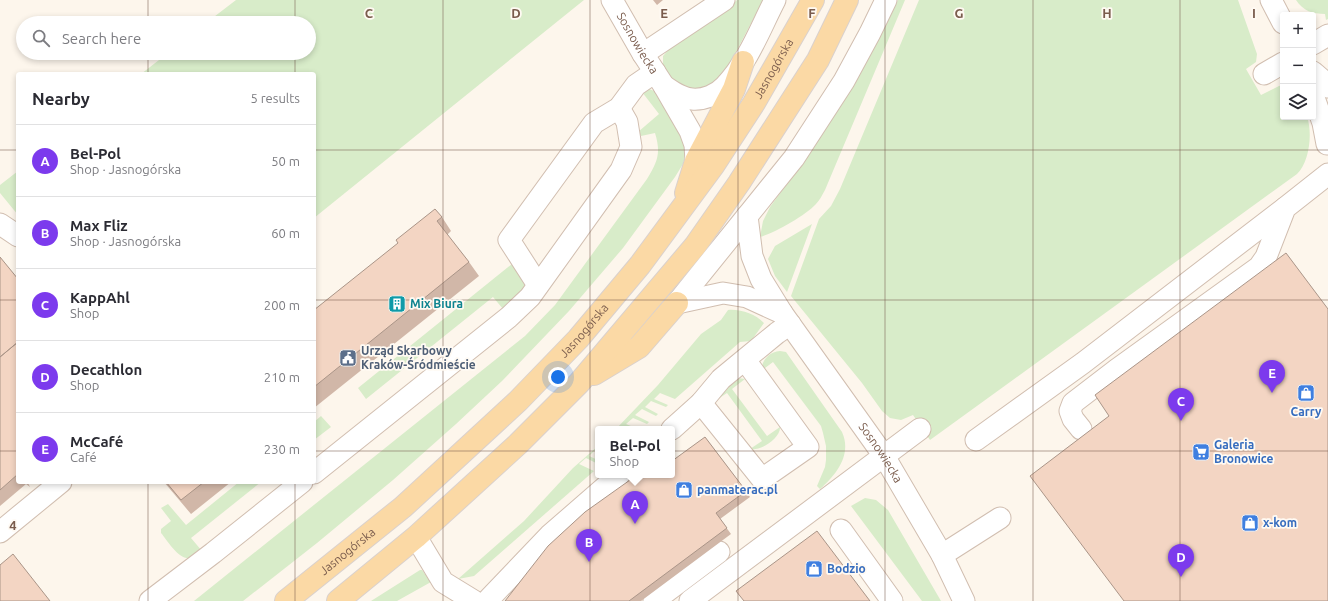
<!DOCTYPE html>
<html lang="en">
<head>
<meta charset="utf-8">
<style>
  body { margin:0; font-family:Ubuntu,sans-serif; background:#f7f7f7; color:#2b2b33 }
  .controls { position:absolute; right:12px; top:12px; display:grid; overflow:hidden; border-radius:4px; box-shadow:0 2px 6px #0003 }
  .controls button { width:36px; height:36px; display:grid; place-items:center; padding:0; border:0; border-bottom:1px solid #e1e1e2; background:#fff; color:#2b2b33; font:20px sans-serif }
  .you { position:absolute; left:558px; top:377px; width:14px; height:14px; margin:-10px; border:3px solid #fff; border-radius:50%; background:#1a73e8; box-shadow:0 0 0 6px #1a73e833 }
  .badge { display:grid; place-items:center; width:26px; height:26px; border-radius:50%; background:#7c3aed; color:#fff; font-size:13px; font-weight:700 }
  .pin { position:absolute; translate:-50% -33px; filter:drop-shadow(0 1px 2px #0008) }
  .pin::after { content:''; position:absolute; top:21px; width:14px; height:12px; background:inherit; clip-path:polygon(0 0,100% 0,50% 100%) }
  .popup { position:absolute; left:595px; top:426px; width:80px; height:52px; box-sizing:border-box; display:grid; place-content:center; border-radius:4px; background:#fff; filter:drop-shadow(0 1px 3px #0005); font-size:13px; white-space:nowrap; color:#7c7c81 }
  .popup b { font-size:15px; color:#2b2b33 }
  .popup::after { content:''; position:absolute; left:50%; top:100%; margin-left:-8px; border:8px solid transparent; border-top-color:#fff }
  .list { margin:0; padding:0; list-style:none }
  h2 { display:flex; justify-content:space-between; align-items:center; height:52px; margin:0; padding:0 16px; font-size:17px }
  h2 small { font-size:13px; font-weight:400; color:#7c7c81 }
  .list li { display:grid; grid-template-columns:26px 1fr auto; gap:12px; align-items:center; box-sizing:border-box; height:72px; padding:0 16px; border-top:1px solid #e1e1e2 }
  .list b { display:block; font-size:15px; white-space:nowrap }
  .list p { margin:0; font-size:13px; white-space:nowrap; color:#7c7c81 }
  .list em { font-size:13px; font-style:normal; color:#7c7c81 }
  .icon { flex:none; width:22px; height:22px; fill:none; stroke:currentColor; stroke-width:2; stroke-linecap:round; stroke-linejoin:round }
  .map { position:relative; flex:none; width:1328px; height:601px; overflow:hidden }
  .search { position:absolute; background:#fff; box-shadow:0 2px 6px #0003; left:16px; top:16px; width:300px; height:44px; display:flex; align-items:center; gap:10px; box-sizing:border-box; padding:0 14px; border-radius:22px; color:#7c7c81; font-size:15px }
  .panel { position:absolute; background:#fff; box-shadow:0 2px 6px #0003; left:16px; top:72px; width:300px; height:412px; border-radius:4px }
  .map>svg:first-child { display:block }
</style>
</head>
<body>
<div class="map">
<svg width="1328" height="601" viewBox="0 0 1328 601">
  <rect width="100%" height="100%" fill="#fdf6ec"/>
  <!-- green -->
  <path fill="#d8ecc9" d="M236,0H584L314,218V74H141L168,53H309V23H206Z
    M737,0H763L720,83L695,92L675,85L663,67V56L670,48L721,14Z
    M898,0H905L825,190C822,195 820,200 816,204C806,215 775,233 760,237L763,221L770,207L811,151L845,98Z
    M919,0H1238L1257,54L1256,62L1246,69L1261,95L1279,86L1283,85V117H1307C1313,133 1309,163 1297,174L930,440L913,415L901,420L890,418L882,411L862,383L791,296L819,219L831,206L840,189Z
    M1296,0H1328V19L1326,20L1325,14C1313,14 1303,11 1296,0Z
    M647,88L654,91L679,129L685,141L686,153L683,164L675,177L623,248L569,311L502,381L456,424L393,480L317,543L243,601H194L525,336L555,305L647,179C658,161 661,153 655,133L641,136L638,132L659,114L642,92Z
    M18,171V215L0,193V185Z
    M812,224L787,292L775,276L768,259L775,246Z
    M512,264C532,290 527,290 503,309L493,297L366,399L358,388Z
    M728,310C741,309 755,314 764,323L751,341L740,342L675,399L660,393L654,399L668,405L666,407L651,401L645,407L658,414L656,416L642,409L635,415L649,422L647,424L633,418L626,424L638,429H631L623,426L620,429H616L658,385L701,334L721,320Z
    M780,351L786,352L842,432C852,454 837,474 820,489L817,486L825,467L826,460V446L823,433L821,426L773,362L761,371C762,360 769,352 780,351Z
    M738,378L745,379L732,389L767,436L780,427C781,438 760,452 750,449L762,441L727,393L715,401V398Z
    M321,416L331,427L314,440V422Z
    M598,446V452L595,450L589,456L598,460V464L586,458L579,464L594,471L474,576L458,579L524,521L573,468Z
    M239,482H261L191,538L202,551C198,553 194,557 191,558C179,561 167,540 161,533V529L171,521L161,508L168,504L186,525Z
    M865,498L876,500L888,510L941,601H922L851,506Z
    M420,570H422L431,582L397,601H371Z"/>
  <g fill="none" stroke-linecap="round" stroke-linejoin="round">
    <defs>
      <g id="minor">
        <path id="s1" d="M612,0L643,54L664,86L690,131L695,145L696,161"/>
        <path d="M1271,0L1283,23"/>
        <path d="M1313,44L1328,35"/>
        <path d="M643,54L724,0"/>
        <path d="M1313,72L1326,83L1328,87"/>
        <path d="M1264,74L1283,63"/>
        <path d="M664,86C673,92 681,98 692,99C704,100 717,95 725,86C748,62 760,29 775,0"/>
        <path d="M1313,95L1323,123L1327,144"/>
        <path id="s2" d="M747,216L752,256L761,279L782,313L884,456L942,555L964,601"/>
        <path d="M0,224L18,236"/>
        <path d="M538,285L509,240L594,123L619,108L636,85L655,72"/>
        <path d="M677,303L794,158L844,81L870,33L886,0"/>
        <path d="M677,303L723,293L747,297L782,313"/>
        <path d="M701,403L762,479L808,447L745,360"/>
        <path d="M672,429L701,403L721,379L777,333L790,324"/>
        <path d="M1081,429L1073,419L1070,411L1073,403L1116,370L1259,267L1266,257L1285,208L1328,174"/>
        <path d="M976,440L1083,363L1285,208"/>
        <path d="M314,473L509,317L530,297L621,170L631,147L627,122L619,108"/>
        <path d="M841,530L892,601"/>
        <path d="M0,532L61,482"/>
        <path d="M416,537L443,582L474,601"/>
        <path d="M942,555L1000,518"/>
        <path d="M150,601L213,553L302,482"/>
        <path d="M487,601L550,535L619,475"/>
        <path d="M654,601L719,552"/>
        <path d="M690,601L920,429"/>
      </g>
      <g id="major">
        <path d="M686,193L696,161L734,89L743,62"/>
        <path d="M594,374L639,347L677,303"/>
        <path id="s3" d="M286,601L403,507L518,401L578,339L640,265L713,166L754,103L813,0"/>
        <path d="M338,601L416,537L518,444L579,383L695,246L739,183L818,60L847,0"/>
      </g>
    </defs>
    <!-- minor casing -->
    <use href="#minor" stroke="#d1beb0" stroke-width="23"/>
    <!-- major casing -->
    <use href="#major" stroke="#dad1cd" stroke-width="24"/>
    <!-- minor -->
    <use href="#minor" stroke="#fff" stroke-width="21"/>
    <!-- major -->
    <use href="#major" stroke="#fbd9a5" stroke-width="22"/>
  </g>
  <!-- wall -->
  <path fill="#d1b7a8" d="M653,0H663L657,5Z
    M442,217L451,231L447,235L469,262L479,276L314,408V310Z
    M0,257L18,280V482H29L28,483L30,487L26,484L0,506Z
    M705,437L750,497L720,519L731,534L641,601H505L672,475Z
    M164,482H231L191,514Z"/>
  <!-- building -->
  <path fill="#f3d5c3" stroke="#aa9588" d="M435,209L442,217L437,221L469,262L314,387V310L398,243L396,240Z
    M1286,253L1328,309V601H1124L1030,476L1109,416L1095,395Z
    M0,257L18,279V342L0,357Z
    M18,342V474L0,490V357Z
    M705,437L746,491L716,513L727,528L629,601H505L548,546L585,512L630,480L638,475H672V461Z
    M166,482H204L181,500Z
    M817,531L870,601H744L736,591Z
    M13,554L50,601H0V565Z"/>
  <!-- grid -->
  <path fill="none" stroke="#7a5c4d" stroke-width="1" stroke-opacity="0.55" d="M148,0V23M295,0V23M443,0V601M590,0V601M738,0V601M885,0V601M1033,0V601M1180,0V601M148,53V74M295,53V74M0,150H18M314,150H1328M0,300H18M314,300H1328M0,451H18M314,451H1328M148,482V601M295,482V601"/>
  <!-- icons -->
  <defs>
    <symbol id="building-square" viewBox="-11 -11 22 22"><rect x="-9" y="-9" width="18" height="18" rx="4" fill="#0f9aa8" stroke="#fffaf3"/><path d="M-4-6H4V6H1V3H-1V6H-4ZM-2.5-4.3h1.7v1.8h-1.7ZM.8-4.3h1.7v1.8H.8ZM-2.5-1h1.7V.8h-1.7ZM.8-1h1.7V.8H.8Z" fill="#fff"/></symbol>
    <symbol id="civic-square" viewBox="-11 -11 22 22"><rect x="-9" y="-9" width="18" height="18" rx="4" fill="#5c6f8a" stroke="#fffaf3"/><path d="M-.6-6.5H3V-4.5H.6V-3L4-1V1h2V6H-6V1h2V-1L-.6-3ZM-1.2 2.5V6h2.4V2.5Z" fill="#fff"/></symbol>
    <symbol id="shop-square" viewBox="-11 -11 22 22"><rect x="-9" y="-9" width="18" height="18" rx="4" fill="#3f7fe0" stroke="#fffaf3"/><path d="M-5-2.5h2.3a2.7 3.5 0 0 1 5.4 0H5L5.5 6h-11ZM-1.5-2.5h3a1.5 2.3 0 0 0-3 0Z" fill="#fff"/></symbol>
    <symbol id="supermarket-square" viewBox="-11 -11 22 22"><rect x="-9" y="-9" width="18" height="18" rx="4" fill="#3f7fe0" stroke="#fffaf3"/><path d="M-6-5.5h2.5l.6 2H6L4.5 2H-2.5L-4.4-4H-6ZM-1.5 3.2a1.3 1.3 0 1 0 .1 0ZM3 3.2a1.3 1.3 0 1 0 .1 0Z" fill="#fff"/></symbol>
  </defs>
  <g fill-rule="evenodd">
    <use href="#building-square" x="387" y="294" width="20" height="20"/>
    <use href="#civic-square" x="338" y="348" width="20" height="20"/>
    <use href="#shop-square" x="1296" y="383" width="20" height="20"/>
    <use href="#supermarket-square" x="1191" y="442" width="20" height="20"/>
    <use href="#shop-square" x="674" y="480" width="20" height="20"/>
    <use href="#shop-square" x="1240" y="513" width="20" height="20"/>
    <use href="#shop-square" x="804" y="559" width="20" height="20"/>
  </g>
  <g text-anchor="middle" stroke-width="3.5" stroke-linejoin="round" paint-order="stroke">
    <!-- street labels -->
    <g font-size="12" fill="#7a5c4d" stroke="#fffaf3">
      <text dy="4" stroke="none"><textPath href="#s1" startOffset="50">Sosnowiecka</textPath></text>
      <text dy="4" stroke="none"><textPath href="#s3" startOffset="727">Jasnogórska</textPath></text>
      <text dy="4" stroke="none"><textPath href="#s3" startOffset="403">Jasnogórska</textPath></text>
      <text dy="4" stroke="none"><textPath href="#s2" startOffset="276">Sosnowiecka</textPath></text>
      <text dy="4" stroke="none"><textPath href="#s3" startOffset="79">Jasnogórska</textPath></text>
    </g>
    <!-- culture labels -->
    <g font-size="12" font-weight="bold" fill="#0d838f" stroke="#fffaf3" text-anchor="start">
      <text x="410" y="308">Mix Biura</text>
    </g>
    <!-- service labels -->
    <g font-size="12" font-weight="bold" fill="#4e5e75" stroke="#fffaf3" text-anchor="start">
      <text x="361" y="355">Urząd Skarbowy<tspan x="361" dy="14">Kraków-Śródmieście</tspan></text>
    </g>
    <!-- shop labels -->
    <g font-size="12" font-weight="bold" fill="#366cbe" stroke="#fffaf3" text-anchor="start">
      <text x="1306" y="416" text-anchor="middle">Carry</text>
      <text x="1214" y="449">Galeria<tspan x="1214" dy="14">Bronowice</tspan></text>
      <text x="697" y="494">panmaterac.pl</text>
      <text x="1263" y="527">x-kom</text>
      <text x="827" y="573">Bodzio</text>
    </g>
  </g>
  <g font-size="13" text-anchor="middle" font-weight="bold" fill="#7a5c4d" stroke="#fffaf3" stroke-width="3.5" stroke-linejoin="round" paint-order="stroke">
    <text x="369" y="18">C</text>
    <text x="516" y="18">D</text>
    <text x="664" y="18">E</text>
    <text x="812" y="18">F</text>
    <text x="959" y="18">G</text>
    <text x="1107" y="18">H</text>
    <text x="1254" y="18">I</text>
    <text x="13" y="530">4</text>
  </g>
</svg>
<div class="controls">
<button>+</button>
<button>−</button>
<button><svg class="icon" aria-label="layers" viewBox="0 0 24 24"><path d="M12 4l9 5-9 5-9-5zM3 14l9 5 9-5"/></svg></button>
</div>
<div class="you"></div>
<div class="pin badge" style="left:635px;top:524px">A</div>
<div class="popup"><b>Bel-Pol</b>Shop</div>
<div class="pin badge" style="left:589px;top:562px">B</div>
<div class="pin badge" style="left:1181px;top:421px">C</div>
<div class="pin badge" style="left:1181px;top:577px">D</div>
<div class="pin badge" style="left:1272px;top:393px">E</div>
<div class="search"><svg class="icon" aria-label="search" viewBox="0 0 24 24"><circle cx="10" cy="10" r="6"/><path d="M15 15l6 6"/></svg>Search here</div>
<section class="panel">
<h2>Nearby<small>5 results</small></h2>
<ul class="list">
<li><span class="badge">A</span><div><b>Bel-Pol</b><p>Shop · Jasnogórska</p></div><em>50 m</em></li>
<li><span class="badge">B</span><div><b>Max Fliz</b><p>Shop · Jasnogórska</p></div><em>60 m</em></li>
<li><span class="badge">C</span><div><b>KappAhl</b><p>Shop</p></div><em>200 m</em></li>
<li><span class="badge">D</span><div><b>Decathlon</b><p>Shop</p></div><em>210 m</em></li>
<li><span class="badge">E</span><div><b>McCafé</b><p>Café</p></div><em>230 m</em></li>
</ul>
</section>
</div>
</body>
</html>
